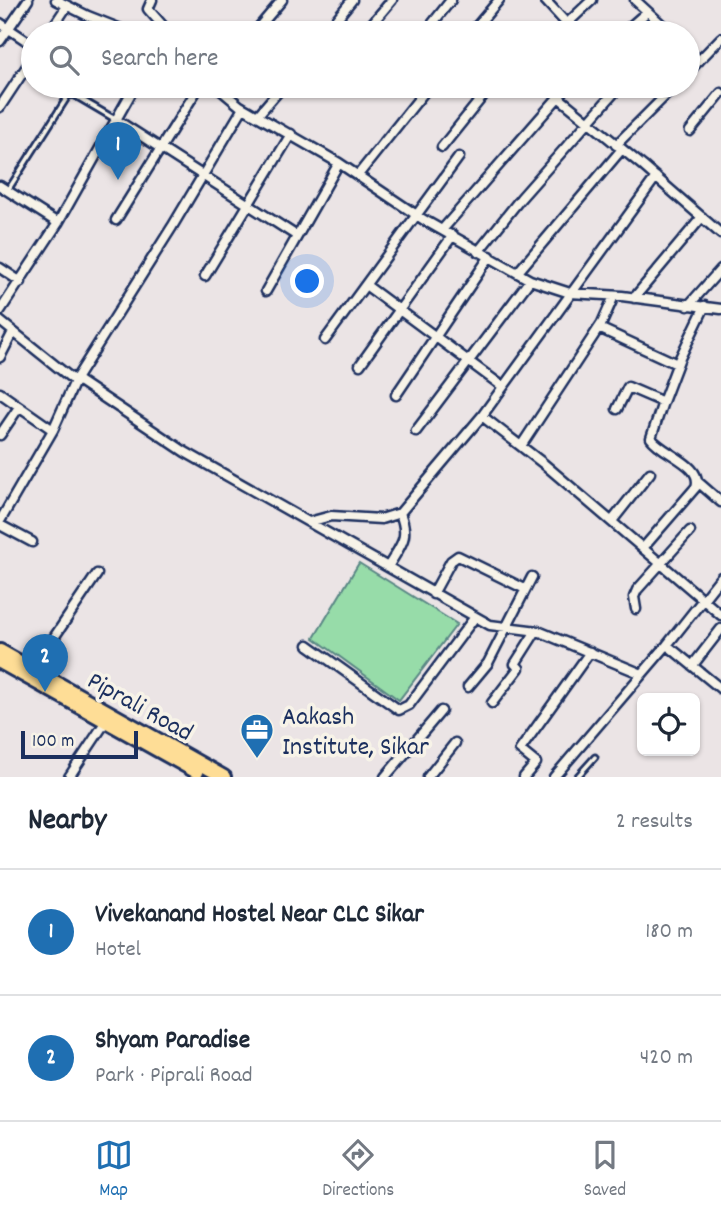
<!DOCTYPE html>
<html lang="en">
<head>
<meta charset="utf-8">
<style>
  body { margin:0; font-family:Dekko,sans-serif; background:#f2f2f3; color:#1f2937 }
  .controls { position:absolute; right:21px; bottom:21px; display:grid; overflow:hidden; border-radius:10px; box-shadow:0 2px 5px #0004 }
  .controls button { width:63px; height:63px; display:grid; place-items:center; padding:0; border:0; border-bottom:2px solid #e0e1e3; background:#fff; color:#1f2937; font:35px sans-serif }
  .scale { position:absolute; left:21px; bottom:18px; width:117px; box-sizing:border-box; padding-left:7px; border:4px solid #1b2f5e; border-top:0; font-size:19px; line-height:24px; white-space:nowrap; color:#1b2f5e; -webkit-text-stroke:5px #f7f3e8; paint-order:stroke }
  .you { position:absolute; left:308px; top:282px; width:24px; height:24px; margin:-18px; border:5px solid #fff; border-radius:50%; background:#1a73e8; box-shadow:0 0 0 10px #1a73e833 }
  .badge { display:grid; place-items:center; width:46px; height:46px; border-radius:50%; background:#1f6fb2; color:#fff; font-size:23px; font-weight:700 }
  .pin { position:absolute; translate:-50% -58px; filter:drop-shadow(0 2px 4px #0008) }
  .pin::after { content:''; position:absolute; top:37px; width:24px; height:21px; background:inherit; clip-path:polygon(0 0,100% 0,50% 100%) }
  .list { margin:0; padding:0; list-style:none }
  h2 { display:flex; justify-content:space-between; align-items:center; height:91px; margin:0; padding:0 28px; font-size:30px }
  h2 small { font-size:23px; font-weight:400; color:#747a83 }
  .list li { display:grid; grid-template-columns:46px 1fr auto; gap:21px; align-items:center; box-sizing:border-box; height:126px; padding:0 28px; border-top:2px solid #e0e1e3 }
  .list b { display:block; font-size:26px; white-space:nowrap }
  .list p { margin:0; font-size:23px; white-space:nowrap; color:#747a83 }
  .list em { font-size:23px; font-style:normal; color:#747a83 }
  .icon { flex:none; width:38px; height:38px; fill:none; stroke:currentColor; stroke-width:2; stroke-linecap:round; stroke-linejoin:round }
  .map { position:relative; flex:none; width:721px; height:777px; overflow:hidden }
  .search { position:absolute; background:#fff; box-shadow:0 2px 5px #0004; left:21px; right:21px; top:21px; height:77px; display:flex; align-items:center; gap:18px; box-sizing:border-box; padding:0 24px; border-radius:38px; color:#747a83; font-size:26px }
  .sheet { height:343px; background:#fff }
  nav { display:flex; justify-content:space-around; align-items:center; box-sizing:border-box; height:98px; border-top:2px solid #e0e1e3; background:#fff; font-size:19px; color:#747a83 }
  nav a { display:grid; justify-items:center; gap:4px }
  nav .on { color:#1f6fb2 }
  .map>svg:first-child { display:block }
</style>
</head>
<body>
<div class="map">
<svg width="721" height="777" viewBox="0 0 721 777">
  <rect width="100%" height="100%" fill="#ebe4e5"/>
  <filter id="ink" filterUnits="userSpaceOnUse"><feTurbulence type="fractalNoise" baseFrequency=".0143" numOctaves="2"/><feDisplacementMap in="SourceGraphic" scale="14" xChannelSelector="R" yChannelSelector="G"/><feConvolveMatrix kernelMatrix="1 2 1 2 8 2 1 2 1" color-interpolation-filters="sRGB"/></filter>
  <g filter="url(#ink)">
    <!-- grass -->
    <path fill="#97dca9" stroke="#598684" stroke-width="2" d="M359,563L457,624L399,700L314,638Z"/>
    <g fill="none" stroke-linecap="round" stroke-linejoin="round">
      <defs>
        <path id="lane" d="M8,190L68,96L74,95L113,118
          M577,777L595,757"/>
        <path id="street" d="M56,0L88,16L131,33
          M152,0L148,9L163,26L166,33
          M545,0L567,24
          M635,0L671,33
          M0,23L33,45
          M49,33L67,6
          M254,33L282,0
          M325,33L352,0
          M364,33L392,0
          M425,33L451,0
          M471,33L499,0
          M557,33L592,0
          M623,33L647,12
          M0,41L28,0
          M688,50L699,61
          M688,72L721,38
          M216,86L240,106L339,163L424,220L530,280L570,293L622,296L721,309
          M557,96L643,166L721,234
          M0,107L33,57
          M258,115L283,86
          M115,119L297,236
          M690,131L721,93
          M616,145L675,86
          M442,147L491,86
          M358,175L429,86
          M656,177L482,416L544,464L721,615
          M0,186L58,223
          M116,220L195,93
          M442,230L568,86
          M478,252L521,198L620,86
          M0,268L21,282
          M518,272L622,149
          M205,276L291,134
          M367,286L502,386
          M266,291L339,163
          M634,298L702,217
          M688,306L721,269
          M0,311L58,223L135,86
          M0,321L76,382
          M599,328L677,364
          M325,340L459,157
          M0,357L13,332
          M360,365L453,235
          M76,379L185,452L490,625L538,631L642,674
          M0,393L53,430
          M396,395L490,256
          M617,409L628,387L663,402L679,360L705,306
          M416,431L530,280
          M0,435L19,407
          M521,446L602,323L614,296
          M698,482L721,502
          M0,521L53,430L76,379L172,227L243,108
          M612,521L650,473
          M309,522L331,516L381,519L400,513L482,416
          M0,525L32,542
          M644,547L696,487C704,465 662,454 651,438L663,402
          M388,567C401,544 410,539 400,513
          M433,594L451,561L458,556L525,589
          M636,609L634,597L637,590L690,531
          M308,645L399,710L409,705L475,617
          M667,645L721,689
          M693,665L721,629
          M32,670L97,574
          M468,687L488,663L532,577
          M492,703L519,668L515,664L536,631
          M69,777L106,721
          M385,777L441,711
          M428,777L455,743
          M524,777L536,763L520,750L590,652
          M554,777L667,645L721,577"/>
        <path id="primary" d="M0,651L224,777
          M0,662L197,772"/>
      </defs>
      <!-- lane casing -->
      <use href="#lane" stroke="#1b2f5e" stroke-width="9"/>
      <!-- street casing -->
      <use href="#street" stroke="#1b2f5e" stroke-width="13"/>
      <!-- primary casing -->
      <use href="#primary" stroke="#1b2f5e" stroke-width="18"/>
      <!-- lane -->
      <use href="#lane" stroke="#f7f3e8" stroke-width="3.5"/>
      <!-- street -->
      <use href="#street" stroke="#f7f3e8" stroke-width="8"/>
      <!-- primary -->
      <use href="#primary" stroke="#fedd96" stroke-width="12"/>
    </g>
  </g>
  <!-- icons -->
  <defs>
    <symbol id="office-pin" viewBox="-11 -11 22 30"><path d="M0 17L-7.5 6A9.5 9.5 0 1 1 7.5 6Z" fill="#1f6fb2" stroke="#f7f3e8"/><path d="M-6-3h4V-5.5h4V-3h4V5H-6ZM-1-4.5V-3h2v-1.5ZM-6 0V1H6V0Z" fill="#fff"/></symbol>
  </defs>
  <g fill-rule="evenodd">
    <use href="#office-pin" x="238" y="711" width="38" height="52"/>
  </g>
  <g text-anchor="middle" stroke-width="7" stroke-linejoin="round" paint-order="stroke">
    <!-- street labels -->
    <g font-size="26" fill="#1b2f5e" stroke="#f7f3e8">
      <text transform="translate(141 705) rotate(29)" y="9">Piprali Road</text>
    </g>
    <!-- poi labels -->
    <g font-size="26" fill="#1b2f5e" stroke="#f7f3e8" text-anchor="start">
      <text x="282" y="724">Aakash<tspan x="282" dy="30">Institute, Sikar</tspan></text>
    </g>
  </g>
</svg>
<div class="controls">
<button><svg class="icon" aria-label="locate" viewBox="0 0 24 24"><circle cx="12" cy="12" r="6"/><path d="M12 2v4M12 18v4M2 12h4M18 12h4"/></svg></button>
</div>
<div class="scale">100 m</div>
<div class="you"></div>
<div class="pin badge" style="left:118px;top:180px">1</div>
<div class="pin badge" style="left:45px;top:692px">2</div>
<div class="search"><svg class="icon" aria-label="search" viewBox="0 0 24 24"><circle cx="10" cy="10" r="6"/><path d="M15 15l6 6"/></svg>Search here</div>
</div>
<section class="sheet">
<h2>Nearby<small>2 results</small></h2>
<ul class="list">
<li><span class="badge">1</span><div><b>Vivekanand Hostel Near CLC Sikar</b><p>Hotel</p></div><em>180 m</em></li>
<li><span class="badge">2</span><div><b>Shyam Paradise</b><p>Park · Piprali Road</p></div><em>420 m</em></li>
</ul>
</section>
<nav>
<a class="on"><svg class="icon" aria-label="map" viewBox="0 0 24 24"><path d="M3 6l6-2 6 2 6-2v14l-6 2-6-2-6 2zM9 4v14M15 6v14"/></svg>Map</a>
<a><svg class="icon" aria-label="directions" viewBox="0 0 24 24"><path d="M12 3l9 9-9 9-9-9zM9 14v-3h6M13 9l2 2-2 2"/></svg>Directions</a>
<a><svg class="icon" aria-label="saved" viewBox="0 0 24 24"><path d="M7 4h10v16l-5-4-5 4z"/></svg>Saved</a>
</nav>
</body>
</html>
